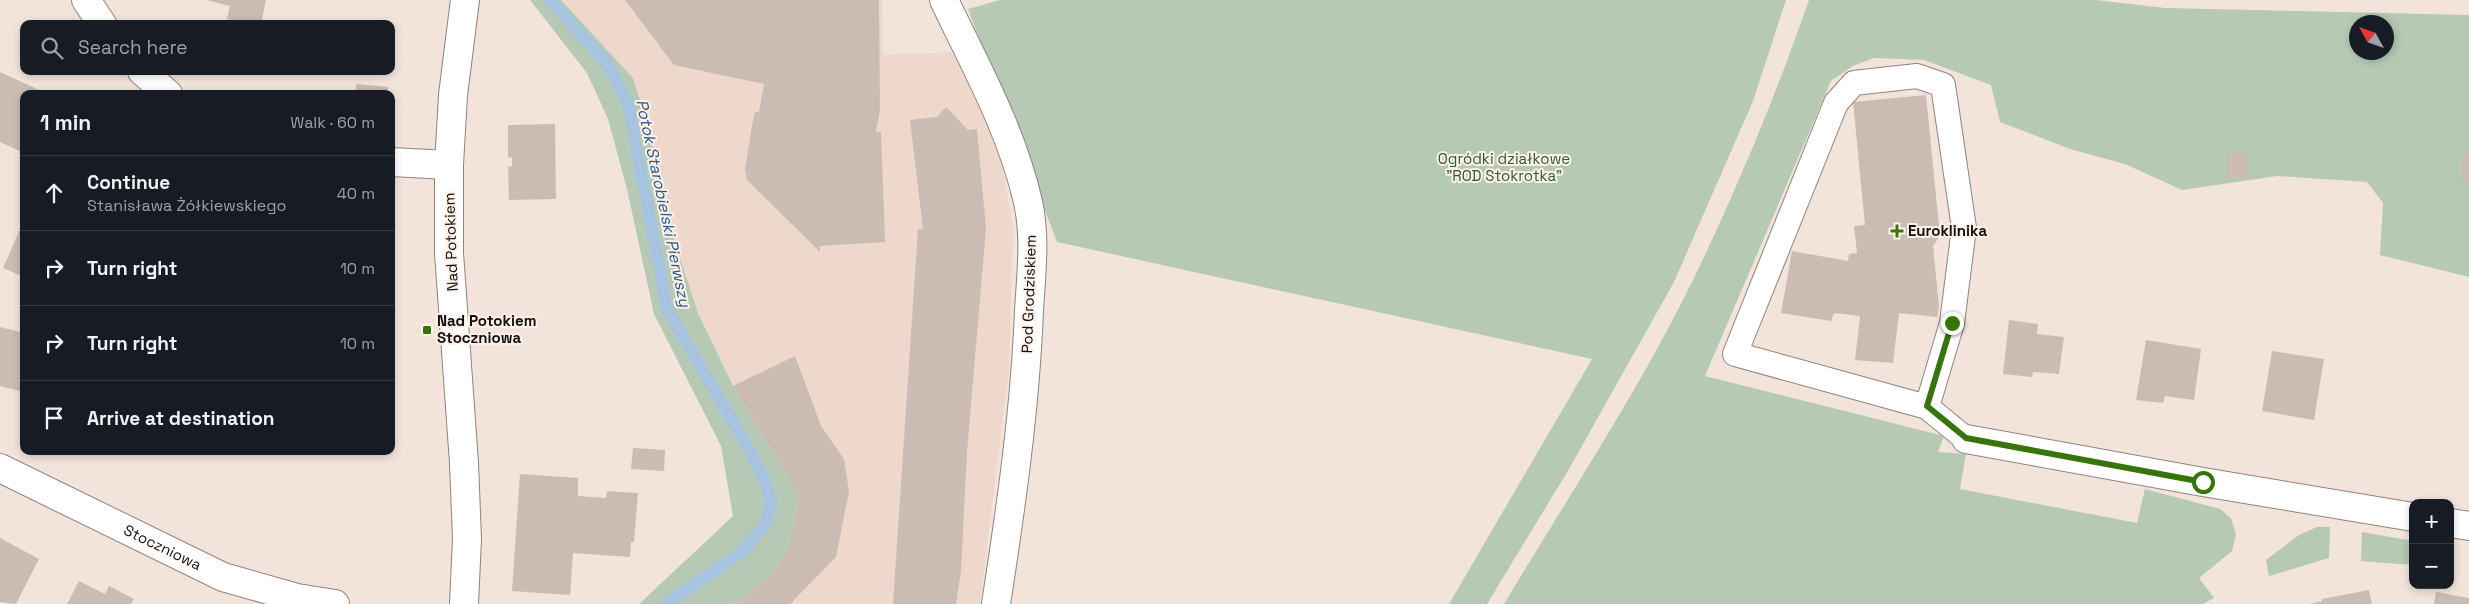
<!DOCTYPE html>
<html lang="en">
<head>
<meta charset="utf-8">
<style>
  body { margin:0; font-family:"Space Grotesk",sans-serif; background:#20242c; color:#f1f3f6 }
  .controls { position:absolute; right:15px; bottom:15px; display:grid; overflow:hidden; border-radius:10px; box-shadow:0 2px 8px #0003 }
  .controls button { width:45px; height:45px; display:grid; place-items:center; padding:0; border:0; border-bottom:1px solid #363941; background:#171b24; color:#f1f3f6; font:25px sans-serif }
  .compass { position:absolute; left:2349px; top:15px; width:45px; height:45px; border-radius:50%; background:#171b24; box-shadow:0 2px 8px #0003; rotate:310deg }
  .stop { position:absolute; width:15px; height:15px; margin:-11px; border:4px solid #37740a; border-radius:50%; background:#fff }
  .stop.end { background:#37740a; border-color:#fff; box-shadow:0 1px 5px #0008 }
  .list { margin:0; padding:0; list-style:none }
  h2 { display:flex; justify-content:space-between; align-items:center; height:65px; margin:0; padding:0 20px; font-size:21px }
  h2 small { font-size:16px; font-weight:400; color:#9ea1a6 }
  .list li { display:grid; grid-template-columns:32px 1fr auto; gap:15px; align-items:center; box-sizing:border-box; height:75px; padding:0 20px; border-top:1px solid #363941 }
  .list b { display:block; font-size:19px; white-space:nowrap }
  .list p { margin:0; font-size:16px; white-space:nowrap; color:#9ea1a6 }
  .list em { font-size:16px; font-style:normal; color:#9ea1a6 }
  .icon { flex:none; width:28px; height:28px; fill:none; stroke:currentColor; stroke-width:2; stroke-linecap:round; stroke-linejoin:round }
  .map { position:relative; flex:none; width:2469px; height:604px; overflow:hidden }
  .search { position:absolute; background:#171b24; box-shadow:0 2px 8px #0003; left:20px; top:20px; width:375px; height:55px; display:flex; align-items:center; gap:12px; box-sizing:border-box; padding:0 18px; border-radius:10px; color:#9ea1a6; font-size:19px }
  .panel { position:absolute; background:#171b24; box-shadow:0 2px 8px #0003; left:20px; top:90px; width:375px; height:365px; border-radius:10px }
  .map>svg:first-child { display:block }
</style>
</head>
<body>
<div class="map">
<svg width="2469" height="604" viewBox="0 0 2469 604">
  <rect width="100%" height="100%" fill="#f2e4db"/>
  <!-- built -->
  <path fill="#eed8cb" d="M561,0H882L883,55L958,52L1000,153L1013,227L1009,369L980,604H735L774,571L789,545L733,386L698,313L665,212L651,135L633,78Z"/>
  <!-- green -->
  <path fill="#b6c9b5" fill-rule="evenodd" d="M530,0H561L633,78L651,135L665,212L698,313L733,386L799,497L789,545L774,571L735,604H639L733,516L721,446L654,314L627,189L608,119L587,73Z
    M1000,0H1786L1753,101L1674,282L1569,469L1487,604H1449L1592,359L1057,242L968,9Z
    M1809,0H2096L2165,8L2469,15V277L2380,255L2383,203L2367,182L2277,176L2182,190L2125,164L2070,149L2000,122L1991,85L1924,60L1874,58L1853,66L1831,81L1705,376L1944,436L1938,452L1966,454L1960,489L2137,523L2145,489L2220,509L2231,518L2236,534L2232,551L2199,578L2214,598L2203,604H1504C1568,497 1638,392 1693,280C1737,189 1776,95 1809,0ZM2356,22H2386V52H2356Z
    M2317,527H2330L2329,558L2269,576L2266,560L2299,535Z
    M2362,532L2413,541V565L2361,561Z"/>
  <g fill="none" stroke-linecap="round" stroke-linejoin="round">
    <!-- stream -->
    <path stroke="#a6c4e0" stroke-width="12" d="M550,0L606,62L628,104L667,309L748,448L764,479L771,501L766,524L742,552L665,604"/>
  </g>
  <!-- building -->
  <path fill="#cabcb3" d="M206,0H266L261,24H237V21L227,19L230,6Z
    M625,0H879L880,110L876,132H881L885,242L820,246V252L747,180L745,170L752,125L755,112H759L764,84L674,65Z
    M0,72L48,94H24V153L0,142Z
    M356,84L388,87V94H355Z
    M1926,95L1940,236L1933,246L1939,307L1937,317L1899,313L1893,363L1855,360L1860,316L1834,313L1831,321L1781,313L1792,251L1848,261L1849,254L1857,253L1854,226L1865,225L1853,102Z
    M946,107L968,130L977,129L986,228L967,452L961,571L956,604H893L918,229H923L910,120L937,117Z
    M555,124L556,199L509,200L508,167L512,166V158L508,157V125Z
    M2465,146H2469V182L2460,180Z
    M2227,153L2248,154L2247,178H2226Z
    M24,220V277L3,268Z
    M2009,320L2038,324L2037,334L2064,337L2059,374L2033,372L2032,377L2003,374Z
    M0,327L24,333V392L0,386Z
    M2146,340L2201,349L2194,400L2165,396L2163,403L2136,400Z
    M2272,351L2324,359L2314,420L2262,411Z
    M795,356L821,426L844,459L849,491L836,557L790,604H735L774,571L789,545L799,497L733,386Z
    M633,448L665,450L664,471L631,469Z
    M520,474L578,478V496L606,498L607,491L638,493L634,542H631L630,557L573,553L570,595L512,591Z
    M0,538L39,559L16,604L0,602Z
    M79,581L105,594L109,586L134,599L131,604H67Z
    M2369,590L2372,604H2309L2322,601V599Z
    M2436,592L2469,598V604H2434Z"/>
  <g fill="none" stroke-linecap="round" stroke-linejoin="round">
    <defs>
      <path id="lane" d="M1927,407L1952,323L1964,228L1943,85L1917,76L1854,83L1836,103L1735,354L1927,407L1966,439"/>
      <g id="street">
        <path d="M86,0L102,24"/>
        <path d="M944,0C975,65 1012,131 1028,202C1036,238 1031,275 1029,311C1025,410 1011,507 996,604"/>
        <path d="M142,71L168,94"/>
        <path d="M391,162L449,165"/>
        <path d="M1966,439L2203,482L2413,517"/>
        <path id="s1" d="M0,468L223,577L297,598L335,604"/>
        <path d="M2450,523L2469,526"/>
      </g>
      <path id="secondary" d="M464,604L467,539L464,463L449,253V165L453,95L465,0"/>
    </defs>
    <!-- lane casing -->
    <use href="#lane" stroke="#90837b" stroke-width="26"/>
    <!-- street casing -->
    <use href="#street" stroke="#90837b" stroke-width="30"/>
    <!-- secondary casing -->
    <use href="#secondary" stroke="#90837b" stroke-width="30"/>
    <!-- lane -->
    <use href="#lane" stroke="#fff" stroke-width="24"/>
    <!-- street -->
    <use href="#street" stroke="#fff" stroke-width="28"/>
    <!-- secondary -->
    <use href="#secondary" stroke="#fff" stroke-width="28"/>
  </g>
  <g fill="none" stroke-linecap="round" stroke-linejoin="round">
    <!-- route -->
    <path stroke="#37740a" stroke-width="6" d="M1952,323L1927,406L1966,438L2203,482"/>
  </g>
  <!-- markers -->
  <g fill="#37740a" stroke="#fdf1ea" stroke-width="2">
    <path d="M1894.5 223.5h5v5h5v5h-5v5h-5v-5h-5v-5h5z"/>
    <rect x="422" y="325" width="10" height="10" rx="2.5"/>
  </g>
  <g text-anchor="middle" stroke-width="4" stroke-linejoin="round" paint-order="stroke">
    <!-- park labels -->
    <g font-size="15" fill="#30582f" stroke="#fdf1ea">
      <text x="1504" y="164">Ogródki działkowe<tspan x="1504" dy="17">"ROD Stokrotka"</tspan></text>
    </g>
    <!-- poi labels -->
    <g font-size="15" font-weight="bold" fill="#120e0b" stroke="#fdf1ea" text-anchor="start">
      <text x="1908" y="236">Euroklinika</text>
      <text x="437" y="326">Nad Potokiem<tspan x="437" dy="17">Stoczniowa</tspan></text>
    </g>
    <!-- street labels -->
    <g font-size="15" fill="#120e0b" stroke="#fdf1ea">
      <text transform="translate(451 242) rotate(-92)" y="5">Nad Potokiem</text>
      <text transform="translate(1029 294) rotate(-88)" y="5">Pod Grodziskiem</text>
      <text dy="5" stroke="none"><textPath href="#s1" startOffset="181">Stoczniowa</textPath></text>
    </g>
    <!-- water labels -->
    <g font-size="16" font-style="italic" fill="#2a587e" stroke="#fdf1ea">
      <text transform="translate(664 203) rotate(78)" y="6">Potok Starobielski Pierwszy</text>
    </g>
  </g>
</svg>
<div class="controls">
<button>+</button>
<button>−</button>
</div>
<svg class="compass" viewBox="-18 -18 36 36"><path d="M0-13l5 13h-10z" fill="#e53935"/><path d="M0 13l5-13h-10z" fill="#9ea1a6"/></svg>
<div class="stop" style="left:2203px;top:482px"></div>
<div class="stop end" style="left:1952px;top:323px"></div>
<div class="search"><svg class="icon" aria-label="search" viewBox="0 0 24 24"><circle cx="10" cy="10" r="6"/><path d="M15 15l6 6"/></svg>Search here</div>
<section class="panel">
<h2>1 min<small>Walk · 60 m</small></h2>
<ul class="list">
<li><svg class="icon" aria-label="ahead" viewBox="0 0 24 24"><path d="M12 20V5M6 11l6-6 6 6"/></svg><div><b>Continue</b><p>Stanisława Żółkiewskiego</p></div><em>40 m</em></li>
<li><svg class="icon" aria-label="right" viewBox="0 0 24 24"><path d="M7 20v-9h11M14 6l5 5-5 5"/></svg><div><b>Turn right</b></div><em>10 m</em></li>
<li><svg class="icon" aria-label="right" viewBox="0 0 24 24"><path d="M7 20v-9h11M14 6l5 5-5 5"/></svg><div><b>Turn right</b></div><em>10 m</em></li>
<li><svg class="icon" aria-label="arrive" viewBox="0 0 24 24"><path d="M6 21V4h12l-3 4 3 4H6"/></svg><div><b>Arrive at destination</b></div></li>
</ul>
</section>
</div>
</body>
</html>
